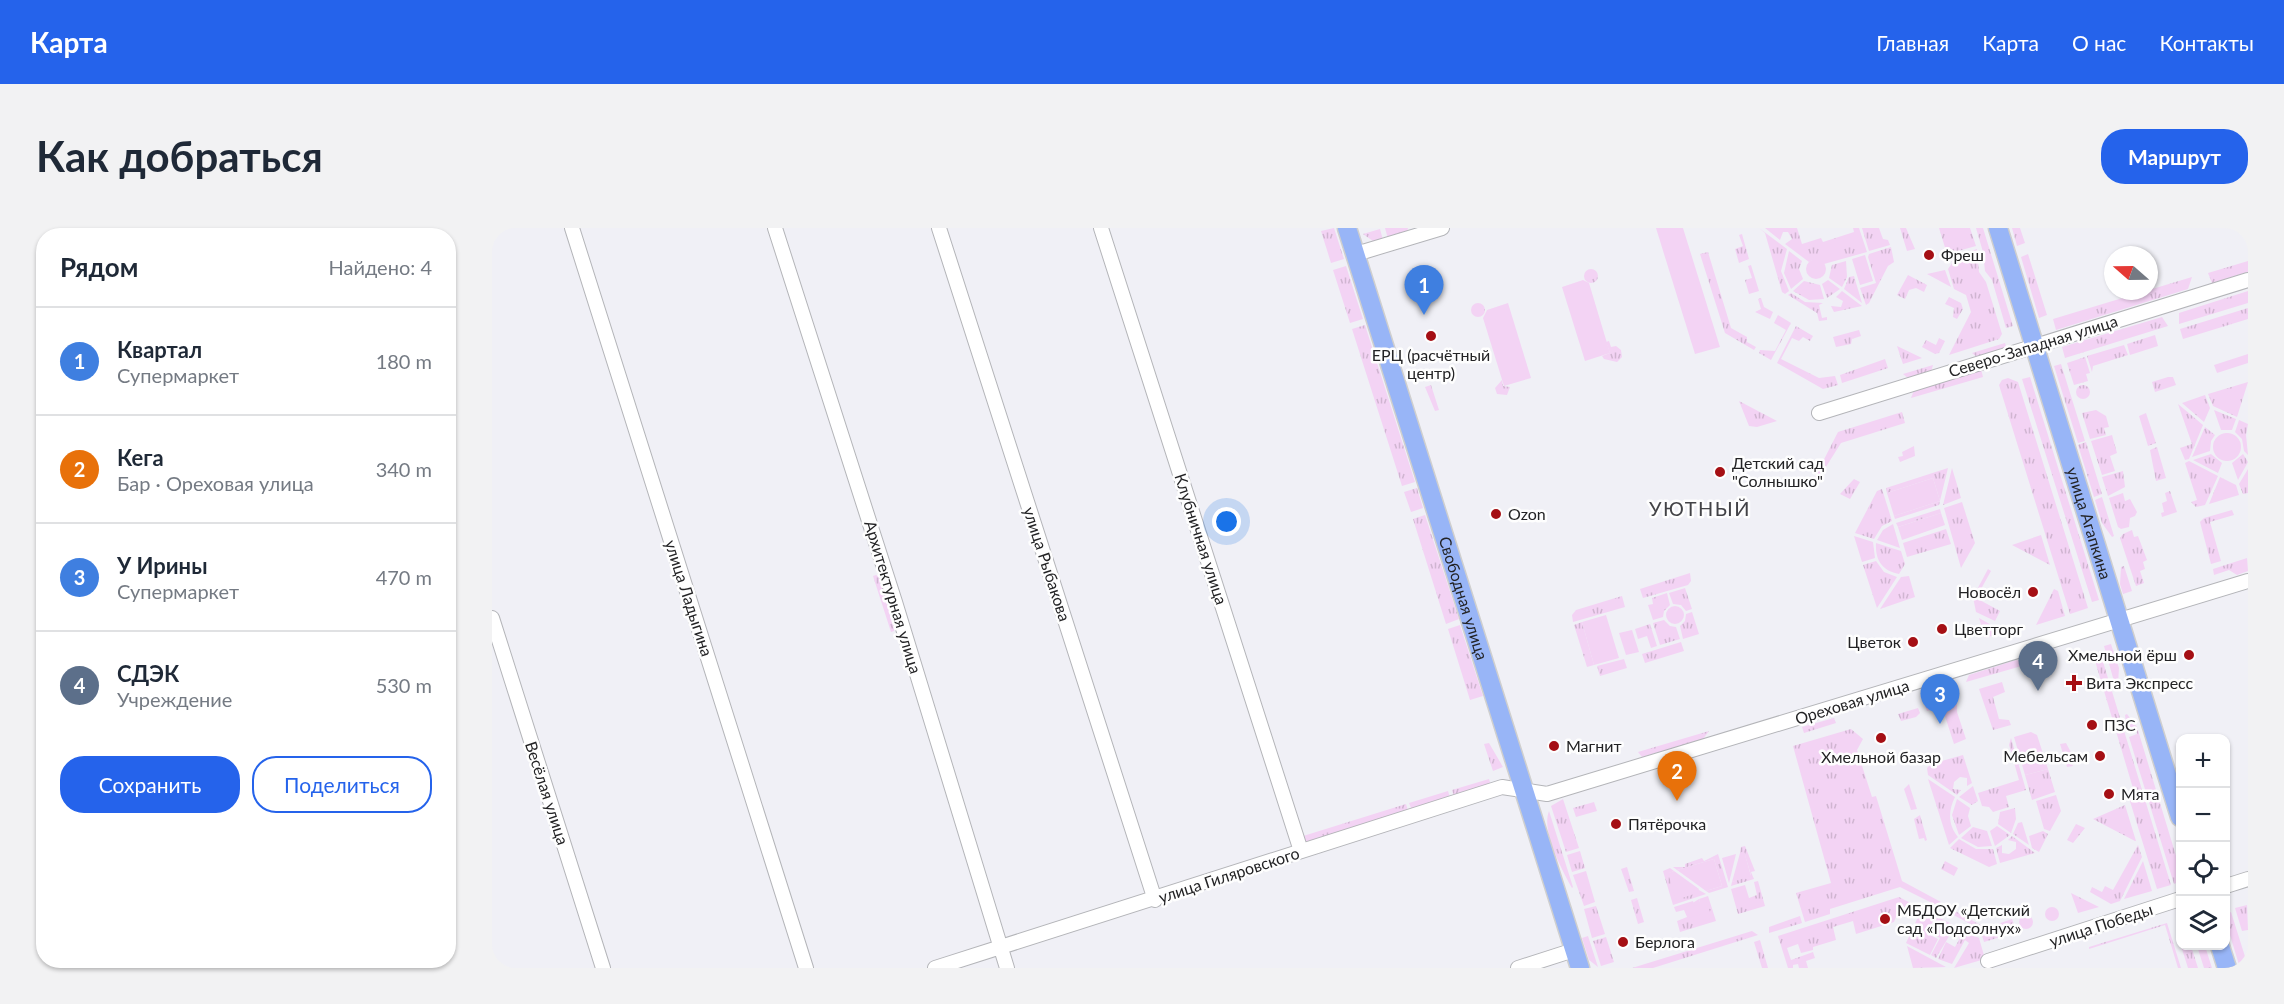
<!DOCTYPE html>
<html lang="ru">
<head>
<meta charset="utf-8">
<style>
  body { margin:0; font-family:Lato,sans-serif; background:#f2f2f3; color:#1f2937 }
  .controls { position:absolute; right:18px; bottom:18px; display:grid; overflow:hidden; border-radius:12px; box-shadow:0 2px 4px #0004 }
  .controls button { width:54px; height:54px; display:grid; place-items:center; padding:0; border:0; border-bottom:2px solid #e0e1e3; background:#fff; color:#1f2937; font:30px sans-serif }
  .compass { position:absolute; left:1612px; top:18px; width:54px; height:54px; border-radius:50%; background:#fff; box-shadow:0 2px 4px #0004; rotate:290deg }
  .you { position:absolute; left:735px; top:294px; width:21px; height:21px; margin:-15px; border:4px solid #fff; border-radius:50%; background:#1a73e8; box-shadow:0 0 0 9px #1a73e833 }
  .badge { display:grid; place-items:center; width:39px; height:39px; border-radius:50%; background:#2563eb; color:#fff; font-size:20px; font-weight:700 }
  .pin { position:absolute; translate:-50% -50px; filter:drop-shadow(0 2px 3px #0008) }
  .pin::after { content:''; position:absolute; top:32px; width:21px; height:18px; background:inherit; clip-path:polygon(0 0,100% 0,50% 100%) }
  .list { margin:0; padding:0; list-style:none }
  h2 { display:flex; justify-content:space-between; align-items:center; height:78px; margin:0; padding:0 24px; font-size:26px }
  h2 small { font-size:20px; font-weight:400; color:#747a83 }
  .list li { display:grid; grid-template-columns:39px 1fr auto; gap:18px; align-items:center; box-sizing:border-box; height:108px; padding:0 24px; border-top:2px solid #e0e1e3 }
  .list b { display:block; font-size:22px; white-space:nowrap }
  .list p { margin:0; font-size:20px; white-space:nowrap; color:#747a83 }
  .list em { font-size:20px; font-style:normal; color:#747a83 }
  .actions { display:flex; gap:12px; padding:18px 24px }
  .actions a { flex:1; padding:14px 0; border:2px solid #2563eb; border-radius:24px; text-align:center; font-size:21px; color:#2563eb }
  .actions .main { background:#2563eb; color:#fff }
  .icon { flex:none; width:33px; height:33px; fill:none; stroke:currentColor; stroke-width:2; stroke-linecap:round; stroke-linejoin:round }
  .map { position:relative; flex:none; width:1756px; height:740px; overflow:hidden; border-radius:24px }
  header { display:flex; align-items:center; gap:36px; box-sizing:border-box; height:84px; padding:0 30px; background:#2563eb; color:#fff }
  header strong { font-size:28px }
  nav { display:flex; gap:33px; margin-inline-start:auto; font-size:21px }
  .intro { display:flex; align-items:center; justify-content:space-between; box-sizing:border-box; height:144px; padding:0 36px }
  h1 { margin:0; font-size:42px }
  .button { padding:15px 27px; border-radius:24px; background:#2563eb; color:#fff; font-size:21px; font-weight:700 }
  main { display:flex; gap:36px; padding:0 36px }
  aside { flex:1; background:#fff; border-radius:24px; box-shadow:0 2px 4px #0004 }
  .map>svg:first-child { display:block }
</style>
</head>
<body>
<header>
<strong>Карта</strong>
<nav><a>Главная</a><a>Карта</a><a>О нас</a><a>Контакты</a></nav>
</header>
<div class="intro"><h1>Как добраться</h1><a class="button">Маршрут</a></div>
<main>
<aside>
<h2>Рядом<small>Найдено: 4</small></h2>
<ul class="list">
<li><span class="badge" style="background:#3f7fe0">1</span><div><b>Квартал</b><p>Супермаркет</p></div><em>180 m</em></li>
<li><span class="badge" style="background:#e8710a">2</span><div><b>Кега</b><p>Бар · Ореховая улица</p></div><em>340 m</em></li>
<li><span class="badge" style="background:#3f7fe0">3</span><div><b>У Ирины</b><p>Супермаркет</p></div><em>470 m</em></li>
<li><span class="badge" style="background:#5c6f8a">4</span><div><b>СДЭК</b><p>Учреждение</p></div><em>530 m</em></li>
</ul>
<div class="actions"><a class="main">Сохранить</a><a>Поделиться</a></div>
</aside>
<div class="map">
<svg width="1756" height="740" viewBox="0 0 1756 740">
  <defs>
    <pattern id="grass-tufts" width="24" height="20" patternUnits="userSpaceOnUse" patternTransform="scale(1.5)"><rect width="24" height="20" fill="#f3d3f4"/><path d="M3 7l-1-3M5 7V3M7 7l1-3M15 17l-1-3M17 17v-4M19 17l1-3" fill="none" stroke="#d0b5d1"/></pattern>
  </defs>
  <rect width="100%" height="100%" fill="#f0f0f6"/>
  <!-- grass -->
  <path fill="url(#grass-tufts)" d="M842,0L852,31L839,35L829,3Z
    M893,0H916L915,5L896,11Z
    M1267,0L1295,21L1289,43L1297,63L1293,66L1290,64L1273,5Z
    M1273,0H1305L1310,16L1329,10L1331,14L1362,4L1361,0H1367L1375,24L1332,36L1320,32L1317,34L1293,16L1300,11L1296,4H1291L1288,12Z
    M1370,0H1387L1391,11L1396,12L1398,17L1377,23Z
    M1408,0H1414L1423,21L1415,23Z
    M1447,0H1478L1484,18L1455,26Z
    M1484,0H1491L1521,98L1514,100L1500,52L1493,43L1491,24Z
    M1520,0H1528L1533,15L1525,18Z
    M888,1L891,12L881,13L871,6Z
    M1250,6L1257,31L1247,35L1243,21L1251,18L1247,7Z
    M1399,19L1402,34L1396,38L1377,75L1374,77L1368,60L1384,55L1376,29L1377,26Z
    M1485,21L1487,44L1494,54L1510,106L1507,111L1457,127L1479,84L1474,67L1462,61L1456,41L1460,35L1459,30Z
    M1297,23L1310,33L1307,41L1311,51L1299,61L1292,45Z
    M1216,24L1239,100L1255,109V114L1264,119L1262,122L1233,105L1208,26Z
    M1536,26L1555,87L1547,90L1529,29Z
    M1354,33L1355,49L1350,59L1337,50L1340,37Z
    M1756,33V44L1720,55L1716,45Z
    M1259,37L1267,63L1257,66L1253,52L1260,50L1256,38Z
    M854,38L871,91L858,95L841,42Z
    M1092 48a7 7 0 1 1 14 0a7 7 0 1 1-14 0Z
    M1453,42L1459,59L1435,46Z
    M1416,47L1435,57L1432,64L1424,60L1417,62L1413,71L1405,67Z
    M1362,48L1370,75L1352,61L1357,49Z
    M1700,49L1696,61L1564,102L1561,91Z
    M1336,52L1348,61L1335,70L1330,56Z
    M1312,53L1328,57L1332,71L1317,72L1301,63Z
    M1350,63L1370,78L1342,84L1339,78L1349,79L1351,73L1344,69Z
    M1756,63V75L1687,96V85Z
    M1299,65L1313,74L1331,75L1327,77L1330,90L1335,89V92L1327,93L1325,85L1296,67Z
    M1457,69L1469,75L1471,81L1465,91L1461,89L1462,80L1453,76Z
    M1269,70L1272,79L1281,84L1278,91L1263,84L1269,81L1266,71Z
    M979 82a7 7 0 1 1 14 0a7 7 0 1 1-14 0Z
    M1756,80V91L1691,111L1688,101Z
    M1286,87L1299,95L1279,132L1267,125L1268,122L1283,123L1294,102L1282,95Z
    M1670,89L1676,98L1573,130L1570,119Z
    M873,97L923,254L910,258L860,101Z
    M1304,98L1321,108L1318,113L1311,109L1307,113L1300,110L1289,131L1327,150L1343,148L1346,157L1331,161L1285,135Z
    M1367,102L1369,108L1360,111L1359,116L1344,119L1341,109Z
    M1663,107L1666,118L1638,127L1635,116Z
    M1447,110L1453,113L1447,125L1443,126L1430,119L1434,112L1444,117Z
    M1117,113L1119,119L1124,118L1129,122L1130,129L1125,134L1112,131L1110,128L1118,125L1114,114Z
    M1513,115L1515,122L1486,130L1480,125Z
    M1632,117L1636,127L1601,138L1600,144L1595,128Z
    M1405,118L1430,130L1411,136Z
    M1756,126V135L1725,145L1722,137Z
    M1593,129L1598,145L1594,146L1596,153L1582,157L1575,135Z
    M1393,131L1396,140L1350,155L1348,147Z
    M1569,136L1593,213L1586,215L1562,138Z
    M1441,137L1439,144L1417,151L1411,146Z
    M1489,141L1491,149L1419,170L1422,162Z
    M1538,149L1607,372L1600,374L1530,151Z
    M1676,149H1681L1684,157L1663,164L1660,154Z
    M1516,150L1526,154L1596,380L1578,386L1507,157L1510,152Z
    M1010,152L1011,158L1018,159L1015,167L1005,166L1003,160Z
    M1756,154L1745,189L1721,178L1716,166Z
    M1584 164a7 7 0 1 1 14 0a7 7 0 1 1-14 0Z
    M939,157L947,182L943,183L933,159Z
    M1713,167L1718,180L1712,194L1690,175Z
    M1247,173L1285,193L1265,199L1257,198Z
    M1686,176L1711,197L1697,231L1693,232L1688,220L1700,216Z
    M1604,182L1614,188L1617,199L1612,200L1614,207L1598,211L1590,185Z
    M1722,182L1744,191L1740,202H1729Z
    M1410,184L1413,195L1349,215L1325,253L1322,251L1346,204Z
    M1654,185L1664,215L1656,218L1647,188Z
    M1747,192L1756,196L1754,207L1756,227L1752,223L1750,211L1743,204Z
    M1713,199L1723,207L1719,213L1718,223L1700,229Z
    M1620,207L1625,225L1618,228L1623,243L1610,247L1599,213Z
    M1594,214L1610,266L1602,269L1586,217Z
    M1422,218L1423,228L1408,234L1406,229L1411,228L1410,224Z
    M1665,219L1674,250L1664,253L1658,222Z
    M1719,226L1730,235L1726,245L1701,232Z
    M1751,226L1756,234L1746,252L1740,235Z
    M1697,233L1726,248L1713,277L1704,279L1699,274L1705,272L1693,235Z
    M1456,240L1447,277L1403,291L1402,288L1448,273L1441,250L1395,265L1394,260Z
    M1460,240L1469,270L1451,277Z
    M1756,241V265L1751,266L1747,256Z
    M1631,243L1633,259L1616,268L1610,249Z
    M1728,249L1744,257L1747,267L1717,276Z
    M1362,251L1368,254L1358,271L1348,266Z
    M925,260L931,280L919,284L912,264Z
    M1390,261L1400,293L1390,298L1382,311L1363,305L1385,263Z
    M1678,263L1685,284L1670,289L1669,285L1672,284L1670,275L1675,273L1673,265Z
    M1631,265L1633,273L1638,271L1645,284L1643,288L1638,290L1637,299L1629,301L1626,299L1617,270Z
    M1610,269L1622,308L1620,309L1610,295L1603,272Z
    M1470,274L1483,315L1469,340L1452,280Z
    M1448,281L1449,285L1406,299L1404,295Z
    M1740,282L1742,287L1718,294L1729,333L1719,336L1708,294L1712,290Z
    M933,287L967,391L954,396L921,291Z
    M1401,296L1408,320L1385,312L1391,302Z
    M1454,301L1459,316L1415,329L1411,315Z
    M1640,302L1642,309L1646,308L1655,332L1651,334L1653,341L1648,343L1652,355L1644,358L1628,310L1631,306Z
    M1549,307L1558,337L1520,317Z
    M1362,308L1381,314L1383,330L1370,334Z
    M1384,315L1409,323L1413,336L1407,346C1390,343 1383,332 1384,315Z
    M1755,330L1756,343L1745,347L1737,342L1722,347L1721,341Z
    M1384,333L1392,344L1405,349L1385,380L1371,337Z
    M1632,338L1640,363L1631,366L1628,356L1629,339Z
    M1496,341L1499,343L1484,370L1508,383L1503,393L1484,384L1481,369Z
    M1198,345L1199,353L1196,357L1151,370L1148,361Z
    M384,347L388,349L403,399L402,403L399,404L381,348Z
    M1417,348L1423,369L1388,381L1409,349Z
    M1193,360L1200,381L1194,383L1189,377L1181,376L1177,365Z
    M1562,361L1566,363L1573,388L1544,397Z
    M1175,365L1178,377L1172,383L1171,389L1161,392L1156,377L1161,376L1160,370Z
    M1130,368L1133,379L1081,394L1080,387L1084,382Z
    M1200,384L1207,406L1191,411L1188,398L1193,393L1194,386Z
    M1487,390L1512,404L1493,410Z
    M1172,392L1178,398L1184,399L1188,411L1168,417L1161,395Z
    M1090,394L1102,437L1095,439L1082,397Z
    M1158,396L1165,418L1159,420L1155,408L1146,411L1143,401Z
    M968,397L991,468L978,472L956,401Z
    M1189,414L1192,423L1153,435L1150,426Z
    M1619,416L1627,440L1626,456L1623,457L1612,418Z
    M1608,424L1679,657L1665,661L1637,570L1643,567L1601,426Z
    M1132,431L1135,440L1108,448L1105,438Z
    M1524,432L1530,433L1533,437L1474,454L1477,447Z
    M1510,454L1513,464L1501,469L1507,491L1517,492L1519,497L1501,502L1487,461Z
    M1454,455L1461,459L1429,469L1432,462Z
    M1465,468V484L1474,511L1462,516L1450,479L1435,483L1433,478Z
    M1426,480L1428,485L1424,489L1409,493L1406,486Z
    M1635,486L1645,499L1688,641V653L1682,656L1637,509L1645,506L1644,500L1635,502L1633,487Z
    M1342,490L1344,495L1312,505L1310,499Z
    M1359,501L1371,511L1365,522L1380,569L1384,568L1410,653L1449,674L1446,678L1408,659L1338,681V686L1313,694L1304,665L1339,655L1301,518Z
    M1217,503L1211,511L1150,529L1146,524Z
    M1519,510L1534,562L1514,568L1517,579L1501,584L1497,579L1490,578L1486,565L1527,552L1517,517Z
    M997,515L1011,539L1001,543L992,516Z
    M1574,515L1582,530L1578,531L1581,538L1575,539L1568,516Z
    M1471,527L1480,555L1475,558V550L1468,549L1462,554L1461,561L1469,562L1465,567L1436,547L1435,540L1439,536Z
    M1556,541L1563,564L1540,572L1533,547Z
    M997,551L1000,561L963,572L960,562Z
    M1436,551L1463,569C1456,583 1456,597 1466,609L1457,617Z
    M1417,556L1425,581L1419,582L1412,561Z
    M1481,558L1486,573L1480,577L1467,569Z
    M956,563L959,573L921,585L917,575Z
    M1564,567L1569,583L1558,603L1552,601L1544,573Z
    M1071,571L1087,620L1074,624L1059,578Z
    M1465,571L1478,580L1476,588L1479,598L1467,607L1460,587Z
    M1102,574L1105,583L1084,589L1081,580Z
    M914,576L917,586L819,617L812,615L808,609Z
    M1633,577L1644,613H1643L1601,591Z
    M1523,580L1524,591L1519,605L1506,596L1508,584Z
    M1057,583L1081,659L1080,660C1070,642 1049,603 1057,583Z
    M1428,587L1435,612L1433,613L1432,610L1427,611L1422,591Z
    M1530,594L1537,617L1521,606L1526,595Z
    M1584,596L1593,600L1581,615L1575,612Z
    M1505,598L1518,607L1503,618L1498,603Z
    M1481,599L1495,603L1500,618L1486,619L1469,610Z
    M1551,603L1556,606L1547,624L1540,620L1537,608Z
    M1520,608L1543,625L1508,635L1504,620L1510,617V625L1517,626L1524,621V614L1516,612Z
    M1467,611L1484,621H1501L1505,636L1497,639L1458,620Z
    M1646,617L1650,629L1628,673L1619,676L1598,664L1600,659L1610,664L1613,658L1621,662Z
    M1253,618L1263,643L1259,644L1262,651L1239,658L1240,654L1259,647L1252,624L1248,625L1249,619Z
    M1088,623L1093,640L1080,644L1075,627Z
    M1226,626L1236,659L1217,665L1214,663L1230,658L1222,631L1185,642L1181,639H1193V636L1210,630L1212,633Z
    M1453,633L1466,640L1462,648L1449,641Z
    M1651,633L1660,663L1632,671Z
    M1135,639L1142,663L1137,664L1129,641Z
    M1178,640L1182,643L1177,645L1214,666L1181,677L1171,643Z
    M1094,643L1103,674L1092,678L1081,647Z
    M1266,653L1273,678L1246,686L1239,661L1253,657L1257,670L1265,667L1262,654Z
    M1579,665L1607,679L1586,685Z
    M1216,668L1224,693L1188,704L1185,693L1195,689L1192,682L1184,684L1182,679L1201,673L1202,676L1208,674L1207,671Z
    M1407,669L1487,710L1493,731L1462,740L1477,715L1473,712L1460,736L1446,731L1454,714L1463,719L1468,710L1459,705L1444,730L1439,727L1448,710L1444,708L1449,700L1440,695L1434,705L1446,711L1438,727L1414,715L1426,689L1407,681L1402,694L1364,706L1361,693L1341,699L1344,712L1321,719V722L1309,725L1306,716L1295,720L1299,732L1321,724L1323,730L1314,733L1316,740H1307L1306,736L1301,737V740H1296L1286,708Z
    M1145,670L1152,694L1146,696L1139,672Z
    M1755,677L1756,702L1750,703L1743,680Z
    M1104,678L1113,706L1100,710L1092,681Z
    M1454,678L1494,700L1520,691L1525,704L1492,714L1488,701L1452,682Z
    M1553 686a7 7 0 1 1 14 0a7 7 0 1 1-14 0Z
    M1739,684L1756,738V740H1748L1734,694V686Z
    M1527 694a7 7 0 1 1 14 0a7 7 0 1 1-14 0Z
    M1308,688L1310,695L1277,705V699Z
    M1675,695L1689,740H1686L1673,697L1597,721V719Z
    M1260,703L1266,707L1161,740H1140Z
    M1096,708L1106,739L1097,732L1090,710Z
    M1114,709L1122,734L1109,738L1101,713Z
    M1268,712L1276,740H1270L1262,714Z
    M1415,718L1454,739L1421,740Z
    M1689,718H1699L1706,740H1696Z
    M1705,718H1713L1720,740H1712Z"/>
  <!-- park -->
  <path fill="#f3d3f4" d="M1164,0H1191L1228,119L1203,126Z
    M1373,27L1381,53L1368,57L1360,31Z
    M1314 41a10 10 0 1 1 20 0a10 10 0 1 1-20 0Z
    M1091,52L1097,55L1118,125L1093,133L1070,59Z
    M1016,75L1039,150L1012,158L991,90L995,82Z
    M1721 219a14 14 0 1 1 28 0a14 14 0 1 1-28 0Z
    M1441,250L1448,273L1402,288L1395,265Z
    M1449,285L1453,297L1410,312L1406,299Z
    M1174 387a9 9 0 1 1 18 0a9 9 0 1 1-18 0Z
    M1114,387L1127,430L1102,437L1090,394Z
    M1140,402L1147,424L1134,427L1127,405Z
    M1539,504L1545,507L1556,541L1533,547L1522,509Z
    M1252,623L1259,648L1240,654L1248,625Z
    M1244,626L1237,655L1230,630Z
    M1222,631L1230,658L1214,663L1185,642Z
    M1182,643L1207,661L1205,665L1184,672L1176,645Z
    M1207,671L1208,674L1214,672L1220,690L1212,692L1210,686L1197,690L1194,679Z"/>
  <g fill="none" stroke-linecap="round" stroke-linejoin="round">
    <defs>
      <path id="minor" d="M80,0L314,740
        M283,0L403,374L515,740
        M447,0L663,672
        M609,0L809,623
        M864,26L950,0
        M1327,185L1756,52
        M0,390L111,740
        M1734,658L1756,651
        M1496,733L1688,671
        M443,740L1010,559L1055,566L1756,353
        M1026,740L1082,722"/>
      <g id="major">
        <path id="s1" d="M855,0L1088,740"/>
        <path id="s2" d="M1506,0L1688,589"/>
        <path d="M1728,718L1735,740"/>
      </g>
    </defs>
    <!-- minor casing -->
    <use href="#minor" stroke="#b4b5b9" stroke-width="16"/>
    <!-- major casing -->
    <use href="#major" stroke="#cfcfcf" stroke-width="21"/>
    <!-- minor -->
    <use href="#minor" stroke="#fff" stroke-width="14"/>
    <!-- major -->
    <use href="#major" stroke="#98b5f7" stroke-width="18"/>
  </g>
  <!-- markers -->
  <g fill="#a50f14" stroke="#fefefe" stroke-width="2">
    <circle cx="1437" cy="27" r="6"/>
    <circle cx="939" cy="108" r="6"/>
    <circle cx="1228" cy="244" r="6"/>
    <circle cx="1004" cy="286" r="6"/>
    <circle cx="1541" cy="364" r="6"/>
    <circle cx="1450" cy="401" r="6"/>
    <circle cx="1421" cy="414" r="6"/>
    <circle cx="1697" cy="427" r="6"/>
    <path d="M1579 446h6v6h6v6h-6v6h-6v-6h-6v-6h6z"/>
    <circle cx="1600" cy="497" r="6"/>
    <circle cx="1389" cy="510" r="6"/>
    <circle cx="1062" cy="518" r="6"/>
    <circle cx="1608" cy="528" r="6"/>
    <circle cx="1617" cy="566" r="6"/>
    <circle cx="1124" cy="596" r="6"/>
    <circle cx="1393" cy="691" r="6"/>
    <circle cx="1131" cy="714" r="6"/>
  </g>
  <g text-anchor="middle" stroke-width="5" stroke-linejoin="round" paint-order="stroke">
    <!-- poi labels -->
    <g font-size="16" fill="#232325" stroke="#fefefe" text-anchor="start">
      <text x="1449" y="33">Фреш</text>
      <text x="939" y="133" text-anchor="middle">ЕРЦ (расчётный<tspan x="939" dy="18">центр)</tspan></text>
      <text x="1240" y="241">Детский сад<tspan x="1240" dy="18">"Солнышко"</tspan></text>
      <text x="1016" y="292">Ozon</text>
      <text x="1529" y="370" text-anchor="end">Новосёл</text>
      <text x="1462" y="407">Цветторг</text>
      <text x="1409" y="420" text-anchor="end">Цветок</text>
      <text x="1685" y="433" text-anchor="end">Хмельной ёрш</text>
      <text x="1594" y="461">Вита Экспресс</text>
      <text x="1612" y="503">ПЗС</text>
      <text x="1074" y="524">Магнит</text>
      <text x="1596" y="534" text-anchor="end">Мебельсам</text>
      <text x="1389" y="535" text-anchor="middle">Хмельной базар</text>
      <text x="1629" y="572">Мята</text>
      <text x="1136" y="602">Пятёрочка</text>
      <text x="1405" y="688">МБДОУ «Детский<tspan x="1405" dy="18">сад «Подсолнух»</tspan></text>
      <text x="1143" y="720">Берлога</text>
    </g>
    <!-- street labels -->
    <g font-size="16" fill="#232325" stroke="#fefefe">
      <text transform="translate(1541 118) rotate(-17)" y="6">Северо-Западная улица</text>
      <text dy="6" stroke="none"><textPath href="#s2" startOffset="309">улица Агапкина</textPath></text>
      <text transform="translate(709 311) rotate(72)" y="6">Клубничная улица</text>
      <text transform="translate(555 336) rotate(72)" y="6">улица Рыбакова</text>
      <text transform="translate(401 369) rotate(73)" y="6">Архитектурная улица</text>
      <text transform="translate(197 370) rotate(72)" y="6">улица Ладыгина</text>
      <text dy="6" stroke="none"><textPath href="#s1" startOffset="388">Свободная улица</textPath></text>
      <text transform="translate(1360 474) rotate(-17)" y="6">Ореховая улица</text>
      <text transform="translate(55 565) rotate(72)" y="6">Весёлая улица</text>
      <text transform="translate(737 647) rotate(-18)" y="6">улица Гиляровского</text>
      <text transform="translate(1609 697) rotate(-18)" y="6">улица Победы</text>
    </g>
    <!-- quarter labels -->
    <g font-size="20" letter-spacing="1.5" fill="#434347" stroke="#fefefe">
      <text x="1208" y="288">УЮТНЫЙ</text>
    </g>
  </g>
</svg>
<div class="controls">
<button>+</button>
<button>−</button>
<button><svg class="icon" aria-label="locate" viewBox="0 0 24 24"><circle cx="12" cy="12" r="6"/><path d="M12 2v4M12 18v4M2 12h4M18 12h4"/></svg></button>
<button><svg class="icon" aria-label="layers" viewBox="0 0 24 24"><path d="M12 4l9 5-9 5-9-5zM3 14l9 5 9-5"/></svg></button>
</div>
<svg class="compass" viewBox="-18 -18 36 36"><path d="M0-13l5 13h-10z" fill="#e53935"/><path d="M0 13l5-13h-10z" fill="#747a83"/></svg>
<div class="you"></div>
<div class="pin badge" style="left:932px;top:87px;background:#3f7fe0">1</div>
<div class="pin badge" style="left:1185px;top:573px;background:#e8710a">2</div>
<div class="pin badge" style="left:1448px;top:496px;background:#3f7fe0">3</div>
<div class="pin badge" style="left:1546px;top:463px;background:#5c6f8a">4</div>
</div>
</main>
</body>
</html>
